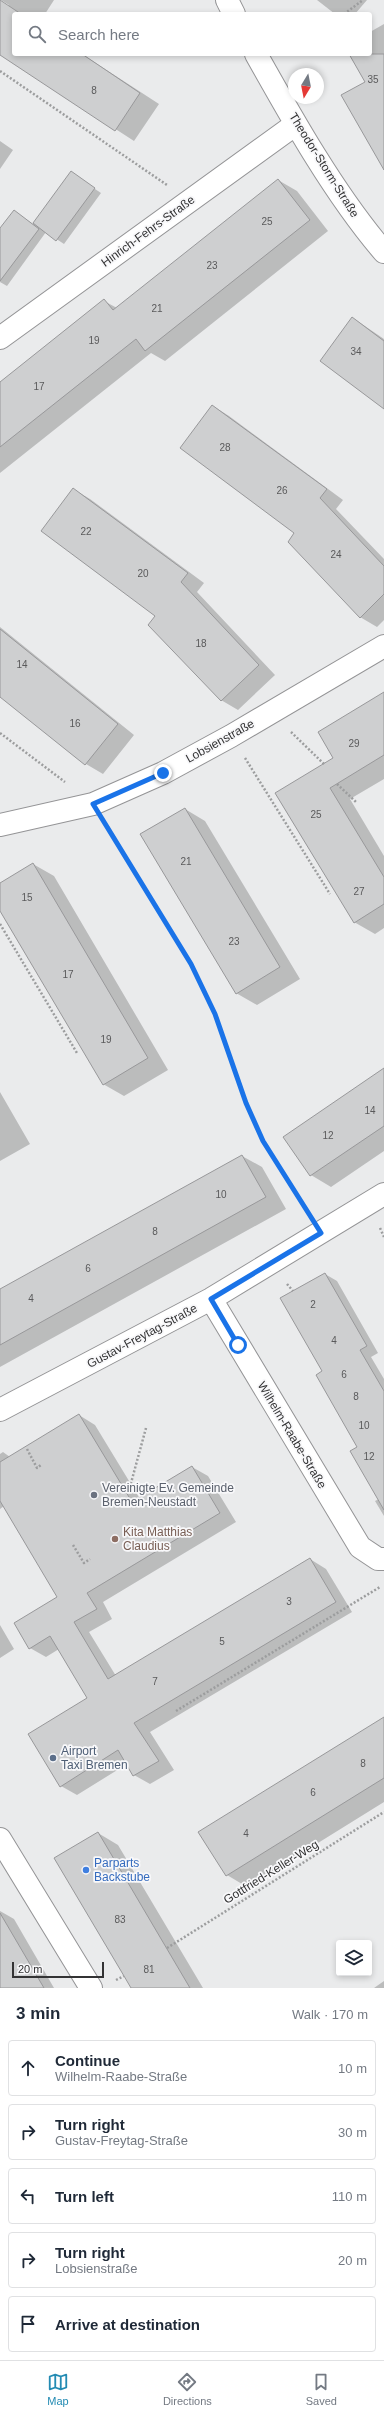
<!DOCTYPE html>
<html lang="en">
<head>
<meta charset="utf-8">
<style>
  body { margin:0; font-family:Arial,sans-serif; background:#f2f2f3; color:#1f2937 }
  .controls { position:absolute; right:12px; bottom:12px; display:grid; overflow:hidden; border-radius:4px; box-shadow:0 2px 6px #0003 }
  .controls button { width:36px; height:36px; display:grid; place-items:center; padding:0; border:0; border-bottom:1px solid #e0e1e3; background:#fff; color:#1f2937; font:20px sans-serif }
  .compass { position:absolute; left:288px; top:68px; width:36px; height:36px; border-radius:50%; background:#fff; box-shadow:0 2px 6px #0003; rotate:190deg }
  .scale { position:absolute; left:12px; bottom:10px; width:92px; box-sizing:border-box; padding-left:4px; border:2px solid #333334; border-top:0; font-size:11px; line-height:14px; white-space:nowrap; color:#333334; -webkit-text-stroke:3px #f8f8fa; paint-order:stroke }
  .stop { position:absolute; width:12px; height:12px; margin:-9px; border:3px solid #1a73e8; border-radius:50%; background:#fff }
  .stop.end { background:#1a73e8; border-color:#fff; box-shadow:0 1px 4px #0008 }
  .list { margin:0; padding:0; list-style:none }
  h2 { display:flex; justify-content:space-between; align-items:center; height:52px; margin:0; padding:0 16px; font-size:17px }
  h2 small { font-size:13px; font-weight:400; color:#747a83 }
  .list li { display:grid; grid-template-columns:26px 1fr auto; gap:12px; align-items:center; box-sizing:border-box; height:56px; margin:0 8px 8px; padding:0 8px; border:1px solid #e0e1e3; border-radius:4px }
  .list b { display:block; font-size:15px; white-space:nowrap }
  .list p { margin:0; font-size:13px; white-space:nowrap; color:#747a83 }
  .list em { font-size:13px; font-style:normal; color:#747a83 }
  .icon { flex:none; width:22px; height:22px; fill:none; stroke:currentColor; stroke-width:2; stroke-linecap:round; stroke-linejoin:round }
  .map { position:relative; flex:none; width:384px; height:1988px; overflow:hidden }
  .search { position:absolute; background:#fff; box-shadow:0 2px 6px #0003; left:12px; right:12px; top:12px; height:44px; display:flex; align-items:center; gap:10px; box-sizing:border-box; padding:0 14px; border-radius:4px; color:#747a83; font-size:15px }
  .sheet { height:372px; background:#fff }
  nav { display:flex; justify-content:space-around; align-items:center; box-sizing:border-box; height:56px; border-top:1px solid #e0e1e3; background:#fff; font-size:11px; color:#747a83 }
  nav a { display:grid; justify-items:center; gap:2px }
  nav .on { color:#238bb3 }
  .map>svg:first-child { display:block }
</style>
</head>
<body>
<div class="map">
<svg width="384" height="1988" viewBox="0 0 384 1988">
  <rect width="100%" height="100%" fill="#eaebec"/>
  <!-- shadow -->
  <path fill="#0003" d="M1,0H54L45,14H14V54H82L159,104L134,141L0,54V18L9,5Z
    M317,0H367L355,14H335Z
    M384,24V164L366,82L350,54H370V32Z
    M0,141L13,150L0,169Z
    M71,173L101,193L64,244L46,232L7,286L0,282V230L14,211L33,224Z
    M278,180L297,191L328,231L165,361L151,353L0,473V383L104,301L117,308Z
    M353,318L384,339V408Z
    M213,406L229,416L343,500L336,509L384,559V620L377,627L360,617L295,533Z
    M73,489L90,499L204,583L197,592L275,675L238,710L221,700L156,616Z
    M0,627L134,735L103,774L86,764L0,695Z
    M384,693V779L350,799L384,856V928L375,934L354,922L276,794L335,759Z
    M185,809L205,821L300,979L257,1005L236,993Z
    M33,864L54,876L168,1070L124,1096L103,1084L0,909V884Z
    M384,1069V1151L331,1187L311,1175Z
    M0,1092L30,1144L0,1161Z
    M242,1156L262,1167L286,1209L0,1367V1290Z
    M325,1274L337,1281L378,1353L371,1357L384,1379V1516L375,1501L379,1499L358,1447L324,1372L282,1299Z
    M79,1415L95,1425L140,1499L192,1467L208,1476L236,1522L103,1602L112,1619L89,1632L116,1676L310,1559L326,1569L352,1612L150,1732L174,1770L150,1784L134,1775L127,1764L77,1795L61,1786L88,1698L59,1649L46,1657L30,1648L59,1597L4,1506L0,1509V1454L3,1452L10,1457Z
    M0,1625L14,1649L0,1658Z
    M384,1718V1802L247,1887L227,1875L200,1832Z
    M98,1833L118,1845L203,1988H131Z
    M0,1911L14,1919L54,1988H0Z
    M384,1981V1988H374Z"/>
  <!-- building -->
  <path fill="#cecfd0" stroke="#98989a" d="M0,0L21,14H14V54H82L140,93L115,131L0,55Z
    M349,54H384V170L341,95L365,82Z
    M71,171L95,188L56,241L33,223Z
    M278,179L310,220L145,351L136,339L0,447V382L104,299L113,310Z
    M14,210L39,229L0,281V228Z
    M352,317L384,341V409L320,361Z
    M212,405L327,489L320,498L384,566V594L360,618L288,542L294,533L180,448Z
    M73,488L188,573L181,582L259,665L221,701L148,625L155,616L41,531Z
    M0,629L118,724L85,765L0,697Z
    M384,692V755L330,788L384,877V904L354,923L275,793L333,758L318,732Z
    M185,808L280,967L236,994L140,834Z
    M33,863L148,1058L103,1085L0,911V883Z
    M384,1068V1126L310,1176L283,1137Z
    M242,1155L266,1197L0,1345V1289Z
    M325,1273L367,1346L360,1350L384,1391V1510L350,1451L357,1447L316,1375L322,1371L280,1298Z
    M79,1414L132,1502L192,1466L220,1513L87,1593L97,1609L74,1622L108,1679L310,1558L336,1602L134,1723L159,1761L133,1776L118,1750L60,1787L28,1734L87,1698L50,1636L29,1649L14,1623L57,1597L0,1501V1462Z
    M384,1717V1778L226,1876L198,1832Z
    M98,1832L124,1876L190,1988H131L124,1976L54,1858Z
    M0,1913L44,1988H0Z"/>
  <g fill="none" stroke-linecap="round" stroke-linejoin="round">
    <defs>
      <path id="minor" d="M227,0L234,14
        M256,54C293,120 335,195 384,252
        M0,338L296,124
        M0,825L93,804L163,773L231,736L384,646
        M211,1299L360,1547L378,1559H384
        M0,1410L211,1299L384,1194
        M0,1839L91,1988"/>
    </defs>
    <!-- minor casing -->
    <use href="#minor" stroke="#949496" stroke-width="24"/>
    <!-- path -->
    <path stroke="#9c9d9e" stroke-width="2.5" stroke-dasharray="2 2" stroke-linecap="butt" d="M344,14L363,0
      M0,71L167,185
      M291,732L324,764
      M0,733L65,782
      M245,758L330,894
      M337,784L356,802
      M108,827L191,964L215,1014L246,1103L263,1141L306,1210
      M0,924L77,1053
      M380,1228L384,1237
      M287,1284L293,1291
      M27,1449L37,1468L42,1464
      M123,1487L131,1483L146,1428
      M73,1545L84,1563L90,1559
      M176,1711L380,1587
      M167,1948L384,1812
      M116,1980L124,1976"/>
    <!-- minor -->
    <use href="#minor" stroke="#fff" stroke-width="22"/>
  </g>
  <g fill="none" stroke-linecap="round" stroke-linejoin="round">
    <!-- route -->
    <path stroke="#1a73e8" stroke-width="5" d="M163,773L93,804L191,964L215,1014L246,1103L263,1141L321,1233L211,1299L238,1345"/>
  </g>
  <!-- markers -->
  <circle fill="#6b7280" stroke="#f8f8fa" stroke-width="1.5" cx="94" cy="1495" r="4"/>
  <circle fill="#8d6e63" stroke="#f8f8fa" stroke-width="1.5" cx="115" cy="1539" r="4"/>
  <circle fill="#5c6f8a" stroke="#f8f8fa" stroke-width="1.5" cx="53" cy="1758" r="4"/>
  <circle fill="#3f7fe0" stroke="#f8f8fa" stroke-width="1.5" cx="86" cy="1870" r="4"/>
  <g text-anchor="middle" stroke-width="3.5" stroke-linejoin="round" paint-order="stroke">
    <!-- number labels -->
    <g font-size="10" fill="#5a5a5b">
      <text x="373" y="83">35</text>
      <text x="94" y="94">8</text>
      <text x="267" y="225">25</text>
      <text x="212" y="269">23</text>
      <text x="157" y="312">21</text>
      <text x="94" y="344">19</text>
      <text x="356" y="355">34</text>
      <text x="39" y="390">17</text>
      <text x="225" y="451">28</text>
      <text x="282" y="494">26</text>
      <text x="86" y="535">22</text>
      <text x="336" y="558">24</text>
      <text x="143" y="577">20</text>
      <text x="201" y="647">18</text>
      <text x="22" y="668">14</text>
      <text x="75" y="727">16</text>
      <text x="354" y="747">29</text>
      <text x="316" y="818">25</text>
      <text x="186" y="865">21</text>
      <text x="359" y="895">27</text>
      <text x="27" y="901">15</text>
      <text x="234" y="945">23</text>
      <text x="68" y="978">17</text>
      <text x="106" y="1043">19</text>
      <text x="370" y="1114">14</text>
      <text x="328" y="1139">12</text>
      <text x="221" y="1198">10</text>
      <text x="155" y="1235">8</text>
      <text x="88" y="1272">6</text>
      <text x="31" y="1302">4</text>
      <text x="313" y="1308">2</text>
      <text x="334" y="1344">4</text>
      <text x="344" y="1378">6</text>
      <text x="356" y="1400">8</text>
      <text x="364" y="1429">10</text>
      <text x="369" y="1460">12</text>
      <text x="289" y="1605">3</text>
      <text x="222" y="1645">5</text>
      <text x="155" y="1685">7</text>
      <text x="363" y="1767">8</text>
      <text x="313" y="1796">6</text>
      <text x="246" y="1837">4</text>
      <text x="120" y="1923">83</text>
      <text x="149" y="1973">81</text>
    </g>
    <!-- street labels -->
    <g font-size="12" fill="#333334" stroke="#f8f8fa">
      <text transform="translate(324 165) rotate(58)" y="4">Theodor-Storm-Straße</text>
      <text transform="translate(148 231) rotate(-36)" y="4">Hinrich-Fehrs-Straße</text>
      <text transform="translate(220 741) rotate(-29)" y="4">Lobsienstraße</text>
      <text transform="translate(142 1336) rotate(-28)" y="4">Gustav-Freytag-Straße</text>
      <text transform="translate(292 1435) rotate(59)" y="4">Wilhelm-Raabe-Straße</text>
      <text transform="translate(271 1872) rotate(-32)" y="4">Gottfried-Keller-Weg</text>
    </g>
    <!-- worship labels -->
    <g font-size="12" fill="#5b616d" stroke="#f8f8fa" text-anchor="start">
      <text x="102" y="1492">Vereinigte Ev. Gemeinde<tspan x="102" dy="14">Bremen-Neustadt</tspan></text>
    </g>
    <!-- education labels -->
    <g font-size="12" fill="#785e54" stroke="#f8f8fa" text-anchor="start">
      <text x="123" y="1536">Kita Matthias<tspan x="123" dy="14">Claudius</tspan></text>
    </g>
    <!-- service labels -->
    <g font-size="12" fill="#4e5e75" stroke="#f8f8fa" text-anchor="start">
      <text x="61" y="1755">Airport<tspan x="61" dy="14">Taxi Bremen</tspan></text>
    </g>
    <!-- shop labels -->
    <g font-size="12" fill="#366cbe" stroke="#f8f8fa" text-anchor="start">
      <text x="94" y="1867">Parparts<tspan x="94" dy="14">Backstube</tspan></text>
    </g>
  </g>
</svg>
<div class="controls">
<button><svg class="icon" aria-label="layers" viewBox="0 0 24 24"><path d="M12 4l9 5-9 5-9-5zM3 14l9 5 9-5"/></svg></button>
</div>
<svg class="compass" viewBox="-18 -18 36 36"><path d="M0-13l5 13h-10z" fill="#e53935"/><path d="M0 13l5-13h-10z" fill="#747a83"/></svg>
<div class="scale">20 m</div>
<div class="stop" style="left:238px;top:1345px"></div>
<div class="stop end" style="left:163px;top:773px"></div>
<div class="search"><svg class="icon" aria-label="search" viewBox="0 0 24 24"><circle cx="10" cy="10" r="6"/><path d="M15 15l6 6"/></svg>Search here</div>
</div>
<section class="sheet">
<h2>3 min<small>Walk · 170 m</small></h2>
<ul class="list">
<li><svg class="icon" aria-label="ahead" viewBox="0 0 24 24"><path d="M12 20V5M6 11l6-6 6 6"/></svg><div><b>Continue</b><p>Wilhelm-Raabe-Straße</p></div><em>10 m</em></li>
<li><svg class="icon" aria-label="right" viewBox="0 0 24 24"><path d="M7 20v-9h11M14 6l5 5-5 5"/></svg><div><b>Turn right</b><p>Gustav-Freytag-Straße</p></div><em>30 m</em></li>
<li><svg class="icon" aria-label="left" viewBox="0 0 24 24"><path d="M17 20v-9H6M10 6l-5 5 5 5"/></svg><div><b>Turn left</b></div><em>110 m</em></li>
<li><svg class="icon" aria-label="right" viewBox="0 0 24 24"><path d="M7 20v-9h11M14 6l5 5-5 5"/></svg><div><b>Turn right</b><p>Lobsienstraße</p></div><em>20 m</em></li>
<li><svg class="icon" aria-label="arrive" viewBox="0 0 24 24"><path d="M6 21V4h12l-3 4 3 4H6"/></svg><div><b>Arrive at destination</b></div></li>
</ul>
</section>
<nav>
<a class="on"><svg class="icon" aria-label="map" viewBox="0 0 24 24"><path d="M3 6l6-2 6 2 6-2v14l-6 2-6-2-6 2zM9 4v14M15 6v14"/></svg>Map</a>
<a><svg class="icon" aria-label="directions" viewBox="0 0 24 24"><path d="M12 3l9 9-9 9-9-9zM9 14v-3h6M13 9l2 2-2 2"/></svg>Directions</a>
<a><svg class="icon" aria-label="saved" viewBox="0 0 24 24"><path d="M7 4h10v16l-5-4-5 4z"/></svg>Saved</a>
</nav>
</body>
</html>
